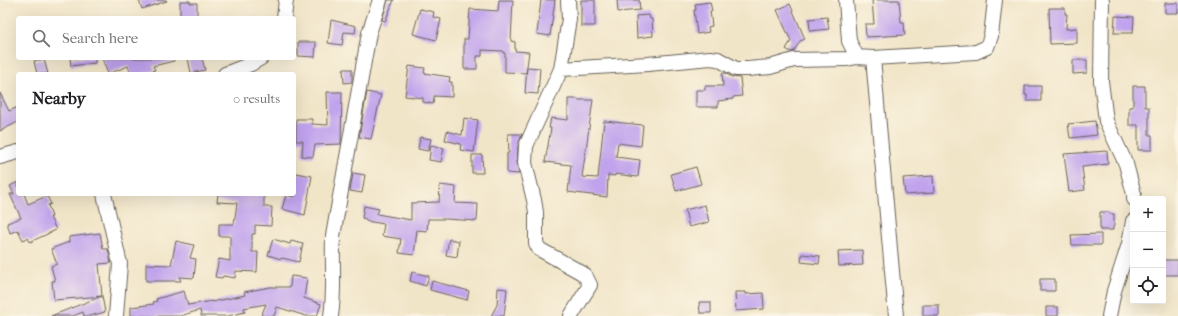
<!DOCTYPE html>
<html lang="en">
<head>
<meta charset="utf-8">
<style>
  body { margin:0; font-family:"IM FELL French Canon",serif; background:#f6f6f6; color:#202124 }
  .controls { position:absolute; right:12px; bottom:12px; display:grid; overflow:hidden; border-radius:4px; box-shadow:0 4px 16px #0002 }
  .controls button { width:36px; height:36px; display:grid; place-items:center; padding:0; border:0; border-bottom:1px solid #e0e0e0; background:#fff; color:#202124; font:20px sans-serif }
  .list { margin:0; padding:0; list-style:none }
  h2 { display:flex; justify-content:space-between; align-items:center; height:52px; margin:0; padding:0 16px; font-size:17px }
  h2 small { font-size:13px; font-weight:400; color:#757577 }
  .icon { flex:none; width:22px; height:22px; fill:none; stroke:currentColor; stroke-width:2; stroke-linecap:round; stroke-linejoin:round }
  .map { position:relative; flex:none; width:1178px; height:316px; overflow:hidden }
  .search { position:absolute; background:#fff; box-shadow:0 4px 16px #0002; left:16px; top:16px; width:280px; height:44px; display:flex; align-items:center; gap:10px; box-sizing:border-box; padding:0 14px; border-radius:4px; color:#757577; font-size:15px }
  .panel { position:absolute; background:#fff; box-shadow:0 4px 16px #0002; left:16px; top:72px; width:280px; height:124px; border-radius:4px }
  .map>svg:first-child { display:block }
</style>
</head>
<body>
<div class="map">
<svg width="1178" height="316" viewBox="0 0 1178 316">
  <rect width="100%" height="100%" fill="#fcf5e5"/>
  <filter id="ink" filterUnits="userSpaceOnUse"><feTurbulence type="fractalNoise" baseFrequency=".025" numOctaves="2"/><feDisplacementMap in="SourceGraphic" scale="8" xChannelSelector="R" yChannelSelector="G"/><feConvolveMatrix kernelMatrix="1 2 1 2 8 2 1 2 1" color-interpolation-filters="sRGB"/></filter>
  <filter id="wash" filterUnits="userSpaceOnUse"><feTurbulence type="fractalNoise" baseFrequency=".012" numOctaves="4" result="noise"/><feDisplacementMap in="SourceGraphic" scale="16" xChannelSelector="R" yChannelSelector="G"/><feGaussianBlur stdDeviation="0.9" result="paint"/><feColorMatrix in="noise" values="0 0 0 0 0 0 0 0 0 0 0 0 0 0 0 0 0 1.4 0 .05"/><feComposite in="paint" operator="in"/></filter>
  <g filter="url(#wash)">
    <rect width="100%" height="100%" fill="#f1e5c8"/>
    <g id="blocks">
      <!-- building -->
      <path fill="#c0a2ed" d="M139,0H166L167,1L142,9Z
        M388,0H394L385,21L382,20Z
        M499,0H513L511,41L515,42V51L529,52L526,73L505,72V53H503V51L482,50V56H477V69H464V39H468L470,9L498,11Z
        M541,0H555L550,36L537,34Z
        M581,0H595V26H581Z
        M617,0H639L640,10L618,12Z
        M872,0H899L901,22H904L905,35L866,37L865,24H874Z
        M180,1H190V3H197V18H180Z
        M710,2L712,11H710L712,26L708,27L709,32L697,34L694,10H696L695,4Z
        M1165,3H1178V13H1165Z
        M790,4L805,39L800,41L794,51L791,52L786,49L791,41L777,10Z
        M1049,8H1065V14H1067L1066,29L1077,28V43L1050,44Z
        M420,9L434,12L433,17L441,19L436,40L413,34Z
        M649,15L650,19H652L653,36L637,38L636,16Z
        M1115,16L1134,17L1133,33H1114Z
        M827,17L829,29L810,31L809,19Z
        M331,20L356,26L355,33L344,32L342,45L328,43Z
        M298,42H316L315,57L298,56Z
        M70,58H95V63L71,66Z
        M102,58H174V61L153,66L155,70L142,74H131L128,66L108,74Z
        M188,58H202L205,70L191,73Z
        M44,59L48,74H37L34,61Z
        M1073,60H1087V73L1073,74Z
        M409,66L425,68L424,73L450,77L449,82H452V97L434,96L433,104L423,102V98L405,96Z
        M527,67L540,68L538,94L525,93Z
        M343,69H352V82L344,83Z
        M722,73H725L732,77L740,78L742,96L733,97V99L718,101V107H696V90H705V86H723Z
        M1025,86H1041V101H1027V95H1025Z
        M1133,86H1145V107H1149V135H1152V150H1138V125H1129V107H1133Z
        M327,92H342L341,144L315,145L313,157L302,156L303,141H296V119H312V124L328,125Z
        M367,92L381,95L371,139L359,137Z
        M0,93L9,111L18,107V122L0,131Z
        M568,99H578V100H593L582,177L598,178L604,121L643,125L641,146L618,143L616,157L640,160L638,177L615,174V176L608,175L607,197L568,192L571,165L545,162L551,128H549L551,118L568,120Z
        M464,118L478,120L474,152L460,150L461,144L445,140L447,131L462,135Z
        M1095,121L1097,135L1070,138L1068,124Z
        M508,134H522L518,146L517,163L519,174L507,173V153H509Z
        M420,137L431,139L428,151L418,149Z
        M431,145L444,148L441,162L429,160Z
        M1107,151L1108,164L1082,167L1085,190L1069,192L1064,154Z
        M472,155H482L483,173H472Z
        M696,167L701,184L676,191L671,174Z
        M296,173L312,176L305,215L282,209L286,195L294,197Z
        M353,173L365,175L362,193L350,191Z
        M933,176L934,193L905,195L903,178Z
        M18,182V194H24L28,204L47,196L51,204L48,205L52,217H50L56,230L30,242L28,238L23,240L18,230L10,233L7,223L21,218L10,194H14L10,186Z
        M440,185L456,187L455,203L478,204L477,221L446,219H428L427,231L417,230L414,255L399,253L401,239L382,236L384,224L366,221V219L362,218L364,206L379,209L377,214L411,220V203L439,202Z
        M218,194H264V207H272L271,226L255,225V234H252V252H258L257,272L236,271L235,278L223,276L222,278L215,277L219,259L230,261V236H219V224H234L237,203L217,202Z
        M705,205L709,222L689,227L685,210Z
        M1100,212H1109L1110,214H1114V226L1113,227V230H1100Z
        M100,233L103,249H108L111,263L99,264L102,296L54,300L52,281H55L51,266L57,264L51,249L69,242V237Z
        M1101,234V245H1072L1071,235Z
        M273,239L290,244L291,241L303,244L299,262L282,258L281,259L268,255Z
        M449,239L459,241L457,257L446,255Z
        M176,241L194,245L190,258L196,259L194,278L179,277L181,281H146V264L171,265Z
        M862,250L863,265L839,266L838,251Z
        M802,254L820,256L819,264L801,262Z
        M1163,260H1178V275H1163Z
        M412,272L429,276L426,286L410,281Z
        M291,276L307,278L304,298L321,304L317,316H306L277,307L274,316H261L266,304L244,308L245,312L228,316H201L200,310L180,316H131V307L154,304L153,302L157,301L156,299L184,291L188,305L212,301V302L245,295L244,292L270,287H290Z
        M1040,279H1055V291H1040Z
        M432,281L469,291L467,300L430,290Z
        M498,288L507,289L504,316H491L497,305Z
        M735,292H746V294L763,293L764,309L736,311Z
        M102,296L105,312L90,316H84L83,312L73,316H51Z
        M699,302H711V313H700Z
        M923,305H939V316H923Z
        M1046,307H1058V316H1046Z"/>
    </g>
  </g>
  <g filter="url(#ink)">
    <use href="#blocks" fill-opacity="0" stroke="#676258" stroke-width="1"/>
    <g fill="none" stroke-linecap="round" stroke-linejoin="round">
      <defs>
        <path id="minor" d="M568,0L569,19L561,69L526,146L525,163L534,200L536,212V243L539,249L582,273L586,277L590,285L571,316
          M846,0L849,41L857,57L873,58L976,52L987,47L991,36L995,0
          M1102,0L1101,81L1106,121L1126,164L1134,194V199
          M284,18L286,0
          M873,58L896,316
          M561,69L648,64L710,58L718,59L736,69H748L770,67L794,60L847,59L857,57
          M225,74L251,64L261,58
          M0,157L18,152
          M104,194L120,264L116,316
          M331,316C335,290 332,262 333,236L369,33L380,0
          M1109,316L1114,291L1129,244L1133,221"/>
      </defs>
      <!-- minor casing -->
      <use href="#minor" stroke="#676258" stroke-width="16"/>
      <!-- minor -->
      <use href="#minor" stroke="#fff" stroke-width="14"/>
    </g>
  </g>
</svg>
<div class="controls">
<button>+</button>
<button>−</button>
<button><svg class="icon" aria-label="locate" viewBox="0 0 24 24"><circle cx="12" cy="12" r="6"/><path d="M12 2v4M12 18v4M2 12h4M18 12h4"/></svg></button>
</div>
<div class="search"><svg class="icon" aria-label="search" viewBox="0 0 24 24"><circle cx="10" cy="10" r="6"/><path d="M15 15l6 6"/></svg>Search here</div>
<section class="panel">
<h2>Nearby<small>0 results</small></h2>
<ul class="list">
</ul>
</section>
</div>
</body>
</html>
